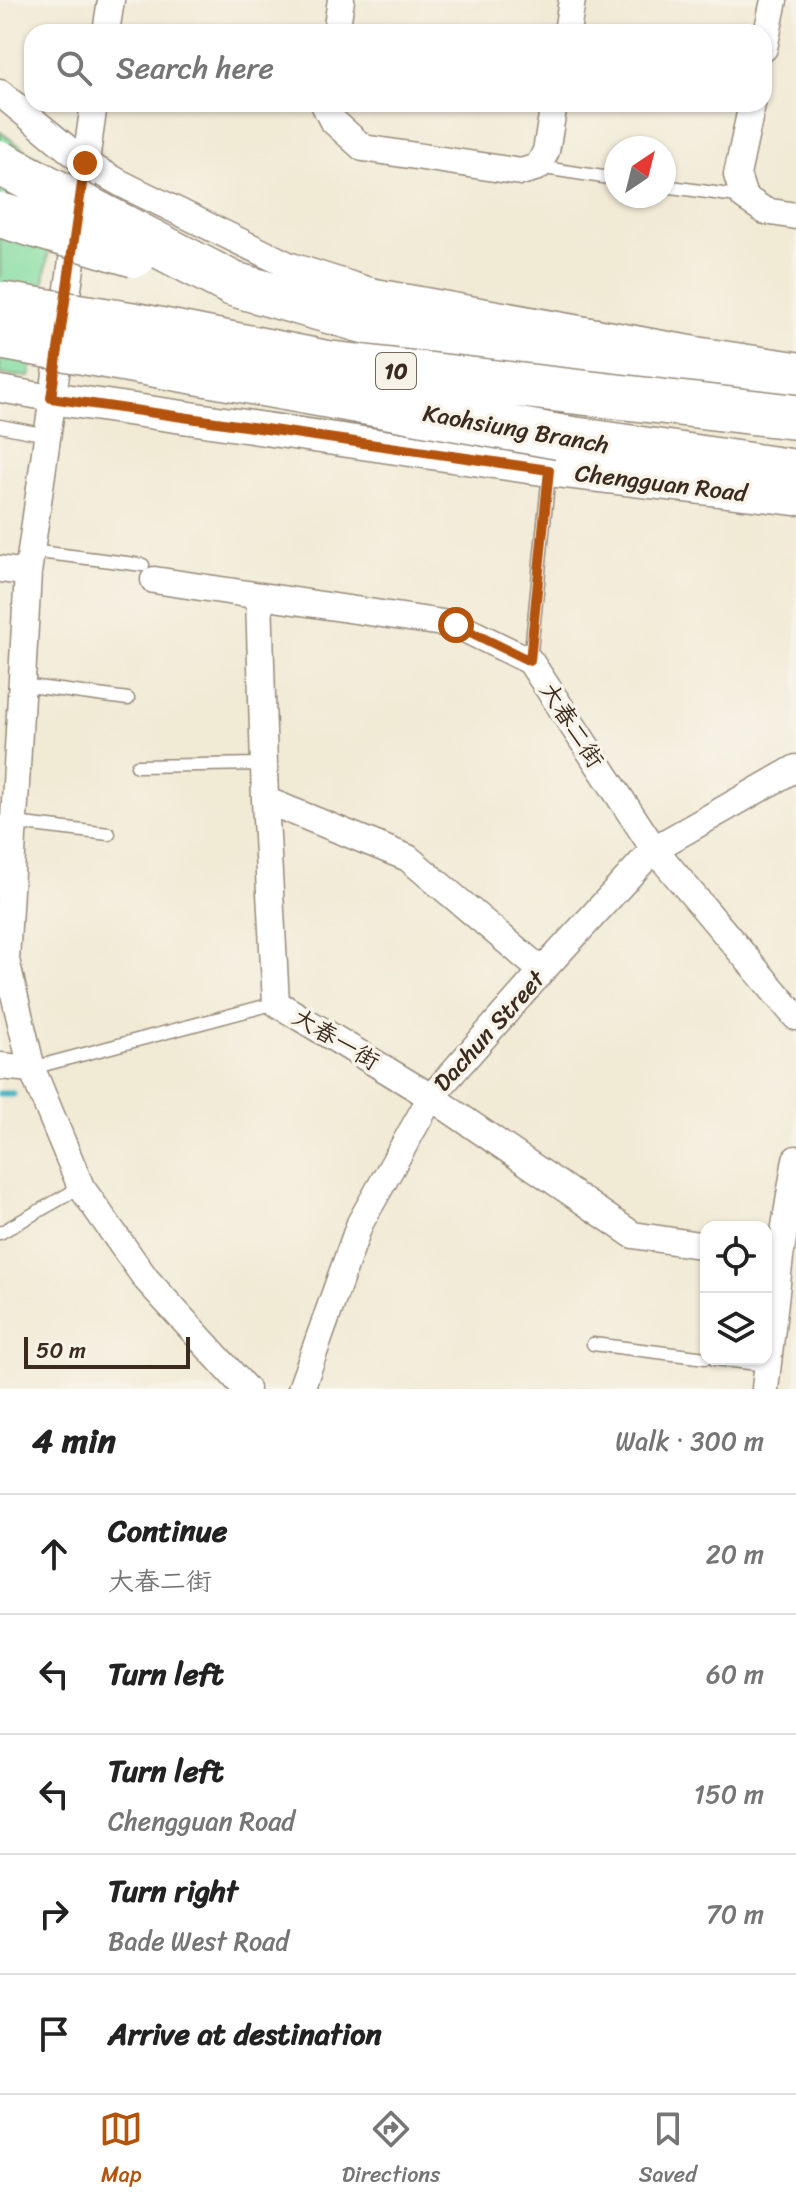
<!DOCTYPE html>
<html lang="en">
<head>
<meta charset="utf-8">
<style>
  body { margin:0; font-family:Sriracha,"LXGW WenKai TC",sans-serif; background:#f6f6f6; color:#222 }
  .controls { position:absolute; right:24px; bottom:24px; display:grid; overflow:hidden; border-radius:16px; box-shadow:0 2px 6px #0004 }
  .controls button { width:72px; height:72px; display:grid; place-items:center; padding:0; border:0; border-bottom:2px solid #e0e0e0; background:#fff; color:#222; font:40px sans-serif }
  .compass { position:absolute; left:604px; top:136px; width:72px; height:72px; border-radius:50%; background:#fff; box-shadow:0 2px 6px #0004; rotate:35deg }
  .scale { position:absolute; left:24px; bottom:20px; width:166px; box-sizing:border-box; padding-left:8px; border:4px solid #3b2a1e; border-top:0; font-size:22px; line-height:28px; white-space:nowrap; color:#3b2a1e; -webkit-text-stroke:6px #f7f3e8; paint-order:stroke }
  .stop { position:absolute; width:24px; height:24px; margin:-18px; border:6px solid #b45309; border-radius:50%; background:#fff }
  .stop.end { background:#b45309; border-color:#fff; box-shadow:0 2px 8px #0008 }
  .list { margin:0; padding:0; list-style:none }
  h2 { display:flex; justify-content:space-between; align-items:center; height:104px; margin:0; padding:0 32px; font-size:34px }
  h2 small { font-size:26px; font-weight:400; color:#767676 }
  .list li { display:grid; grid-template-columns:52px 1fr auto; gap:24px; align-items:center; box-sizing:border-box; height:120px; padding:0 32px; border-top:2px solid #e0e0e0 }
  .list b { display:block; font-size:30px; white-space:nowrap }
  .list p { margin:0; font-size:26px; white-space:nowrap; color:#767676 }
  .list em { font-size:26px; font-style:normal; color:#767676 }
  .icon { flex:none; width:44px; height:44px; fill:none; stroke:currentColor; stroke-width:2; stroke-linecap:round; stroke-linejoin:round }
  .map { position:relative; flex:none; width:796px; height:1389px; overflow:hidden }
  .search { position:absolute; background:#fff; box-shadow:0 2px 6px #0004; left:24px; right:24px; top:24px; height:88px; display:flex; align-items:center; gap:20px; box-sizing:border-box; padding:0 28px; border-radius:24px; color:#767676; font-size:30px }
  .sheet { height:704px; background:#fff }
  nav { display:flex; justify-content:space-around; align-items:center; box-sizing:border-box; height:112px; border-top:2px solid #e0e0e0; background:#fff; font-size:22px; color:#767676 }
  nav a { display:grid; justify-items:center; gap:4px }
  nav .on { color:#b45309 }
  .map>svg:first-child { display:block }
</style>
</head>
<body>
<div class="map">
<svg width="796" height="1389" viewBox="0 0 796 1389">
  <rect width="100%" height="100%" fill="#f7f3e8"/>
  <filter id="ink" filterUnits="userSpaceOnUse"><feTurbulence type="fractalNoise" baseFrequency=".0125" numOctaves="2"/><feDisplacementMap in="SourceGraphic" scale="16" xChannelSelector="R" yChannelSelector="G"/><feConvolveMatrix kernelMatrix="1 2 1 2 8 2 1 2 1" color-interpolation-filters="sRGB"/></filter>
  <filter id="wash" filterUnits="userSpaceOnUse"><feTurbulence type="fractalNoise" baseFrequency=".006" numOctaves="4" result="noise"/><feDisplacementMap in="SourceGraphic" scale="32" xChannelSelector="R" yChannelSelector="G"/><feGaussianBlur stdDeviation="1.8" result="paint"/><feColorMatrix in="noise" values="0 0 0 0 0 0 0 0 0 0 0 0 0 0 0 0 0 1.4 0 .05"/><feComposite in="paint" operator="in"/></filter>
  <g filter="url(#wash)">
    <rect width="100%" height="100%" fill="#f1ead5"/>
    <!-- green -->
    <path fill="#85dda2" stroke="#608460" stroke-width="2" d="M0,132L60,173L30,377L0,374Z"/>
    <g fill="none" stroke-linecap="round" stroke-linejoin="round">
      <!-- stream -->
      <path stroke="#49b6c5" stroke-width="7" d="M0,1094H13"/>
    </g>
  </g>
  <g filter="url(#ink)">
    <g fill="none" stroke-linecap="round" stroke-linejoin="round">
      <defs>
        <path id="service" d="M538,167L616,179
          M664,186L744,197
          M0,426L47,435
          M31,551L143,565
          M530,661L549,473
          M22,685L128,699
          M137,766L264,764
          M15,823L109,834
          M32,1068L276,1003
          M0,1233L81,1187
          M593,1344L706,1358
          M714,1359L767,1365"/>
        <path id="minor" d="M106,32L111,0
          M336,32L341,0
          M567,32L572,0
          M764,48L774,0
          M0,93L85,163L122,184L288,265L370,291L696,350L796,365
          M94,104L28,573L6,960L32,1069L81,1187L146,1279L246,1389
          M324,104L332,120L363,148L521,172L538,167L546,151L554,104
          M752,104L737,175L744,197L765,211L796,216
          M0,389L51,398
          M0,569L28,573
          M154,580L456,625L530,661L654,849L796,1017
          M259,596L265,800L276,1003L431,1097L633,1235L706,1246
          M265,800L408,858L542,971
          M0,1066L32,1069
          M301,1389L360,1223L431,1097L542,971L654,849L796,768
          M765,1389L780,1257L796,1159"/>
        <path id="tertiary" d="M51,398L549,470L796,499"/>
        <path id="motorway" d="M233,284L371,323L796,392
          M559,437L796,472"/>
      </defs>
      <!-- service casing -->
      <use href="#service" stroke="#968a7a" stroke-width="15"/>
      <!-- minor casing -->
      <use href="#minor" stroke="#968a7a" stroke-width="29"/>
      <!-- tertiary casing -->
      <use href="#tertiary" stroke="#968a7a" stroke-width="35"/>
      <!-- motorway casing -->
      <use href="#motorway" stroke="#968a7a" stroke-width="47"/>
      <!-- service -->
      <use href="#service" stroke="#fff" stroke-width="12"/>
      <!-- minor -->
      <use href="#minor" stroke="#fff" stroke-width="26"/>
      <!-- tertiary -->
      <use href="#tertiary" stroke="#fff" stroke-width="32"/>
      <!-- motorway -->
      <use href="#motorway" stroke="#fff" stroke-width="44"/>
      <defs>
        <path id="motorway-bridge" d="M0,163L233,284
          M0,215L135,255
          M0,304L136,325L327,363L796,417
          M0,337L559,437"/>
      </defs>
      <!-- motorway-bridge casing -->
      <use href="#motorway-bridge" stroke="#968a7a" stroke-width="47" stroke-linecap="butt"/>
      <!-- motorway-bridge -->
      <use href="#motorway-bridge" stroke="#fff" stroke-width="44"/>
    </g>
  </g>
  <g fill="none" stroke-linecap="round" stroke-linejoin="round" filter="url(#ink)">
    <!-- route -->
    <path stroke="#b45309" stroke-width="10" d="M85,163L51,398L549,470L530,661L456,625"/>
  </g>
  <g text-anchor="middle" stroke-width="7" stroke-linejoin="round" paint-order="stroke">
    <!-- shield labels -->
    <rect fill="#f7f3e8" stroke="#73665b" stroke-width="2" x="376" y="353" width="40" height="36" rx="6"/>
    <g font-size="22" font-weight="bold" fill="#3b2a1e">
      <text x="396" y="379">10</text>
    </g>
    <!-- street labels -->
    <g font-size="24" fill="#3b2a1e" stroke="#f7f3e8">
      <text transform="translate(516 429) rotate(10)" y="8">Kaohsiung Branch</text>
      <text transform="translate(661 483) rotate(7)" y="8">Chengguan Road</text>
      <text transform="translate(572 725) rotate(57)" y="8">大春二街</text>
      <text transform="translate(489 1031) rotate(-48)" y="8">Dachun Street</text>
      <text transform="translate(336 1039) rotate(31)" y="8">大春一街</text>
    </g>
  </g>
</svg>
<div class="controls">
<button><svg class="icon" aria-label="locate" viewBox="0 0 24 24"><circle cx="12" cy="12" r="6"/><path d="M12 2v4M12 18v4M2 12h4M18 12h4"/></svg></button>
<button><svg class="icon" aria-label="layers" viewBox="0 0 24 24"><path d="M12 4l9 5-9 5-9-5zM3 14l9 5 9-5"/></svg></button>
</div>
<svg class="compass" viewBox="-18 -18 36 36"><path d="M0-13l5 13h-10z" fill="#e53935"/><path d="M0 13l5-13h-10z" fill="#767676"/></svg>
<div class="scale">50 m</div>
<div class="stop" style="left:456px;top:625px"></div>
<div class="stop end" style="left:85px;top:163px"></div>
<div class="search"><svg class="icon" aria-label="search" viewBox="0 0 24 24"><circle cx="10" cy="10" r="6"/><path d="M15 15l6 6"/></svg>Search here</div>
</div>
<section class="sheet">
<h2>4 min<small>Walk · 300 m</small></h2>
<ul class="list">
<li><svg class="icon" aria-label="ahead" viewBox="0 0 24 24"><path d="M12 20V5M6 11l6-6 6 6"/></svg><div><b>Continue</b><p>大春二街</p></div><em>20 m</em></li>
<li><svg class="icon" aria-label="left" viewBox="0 0 24 24"><path d="M17 20v-9H6M10 6l-5 5 5 5"/></svg><div><b>Turn left</b></div><em>60 m</em></li>
<li><svg class="icon" aria-label="left" viewBox="0 0 24 24"><path d="M17 20v-9H6M10 6l-5 5 5 5"/></svg><div><b>Turn left</b><p>Chengguan Road</p></div><em>150 m</em></li>
<li><svg class="icon" aria-label="right" viewBox="0 0 24 24"><path d="M7 20v-9h11M14 6l5 5-5 5"/></svg><div><b>Turn right</b><p>Bade West Road</p></div><em>70 m</em></li>
<li><svg class="icon" aria-label="arrive" viewBox="0 0 24 24"><path d="M6 21V4h12l-3 4 3 4H6"/></svg><div><b>Arrive at destination</b></div></li>
</ul>
</section>
<nav>
<a class="on"><svg class="icon" aria-label="map" viewBox="0 0 24 24"><path d="M3 6l6-2 6 2 6-2v14l-6 2-6-2-6 2zM9 4v14M15 6v14"/></svg>Map</a>
<a><svg class="icon" aria-label="directions" viewBox="0 0 24 24"><path d="M12 3l9 9-9 9-9-9zM9 14v-3h6M13 9l2 2-2 2"/></svg>Directions</a>
<a><svg class="icon" aria-label="saved" viewBox="0 0 24 24"><path d="M7 4h10v16l-5-4-5 4z"/></svg>Saved</a>
</nav>
</body>
</html>
